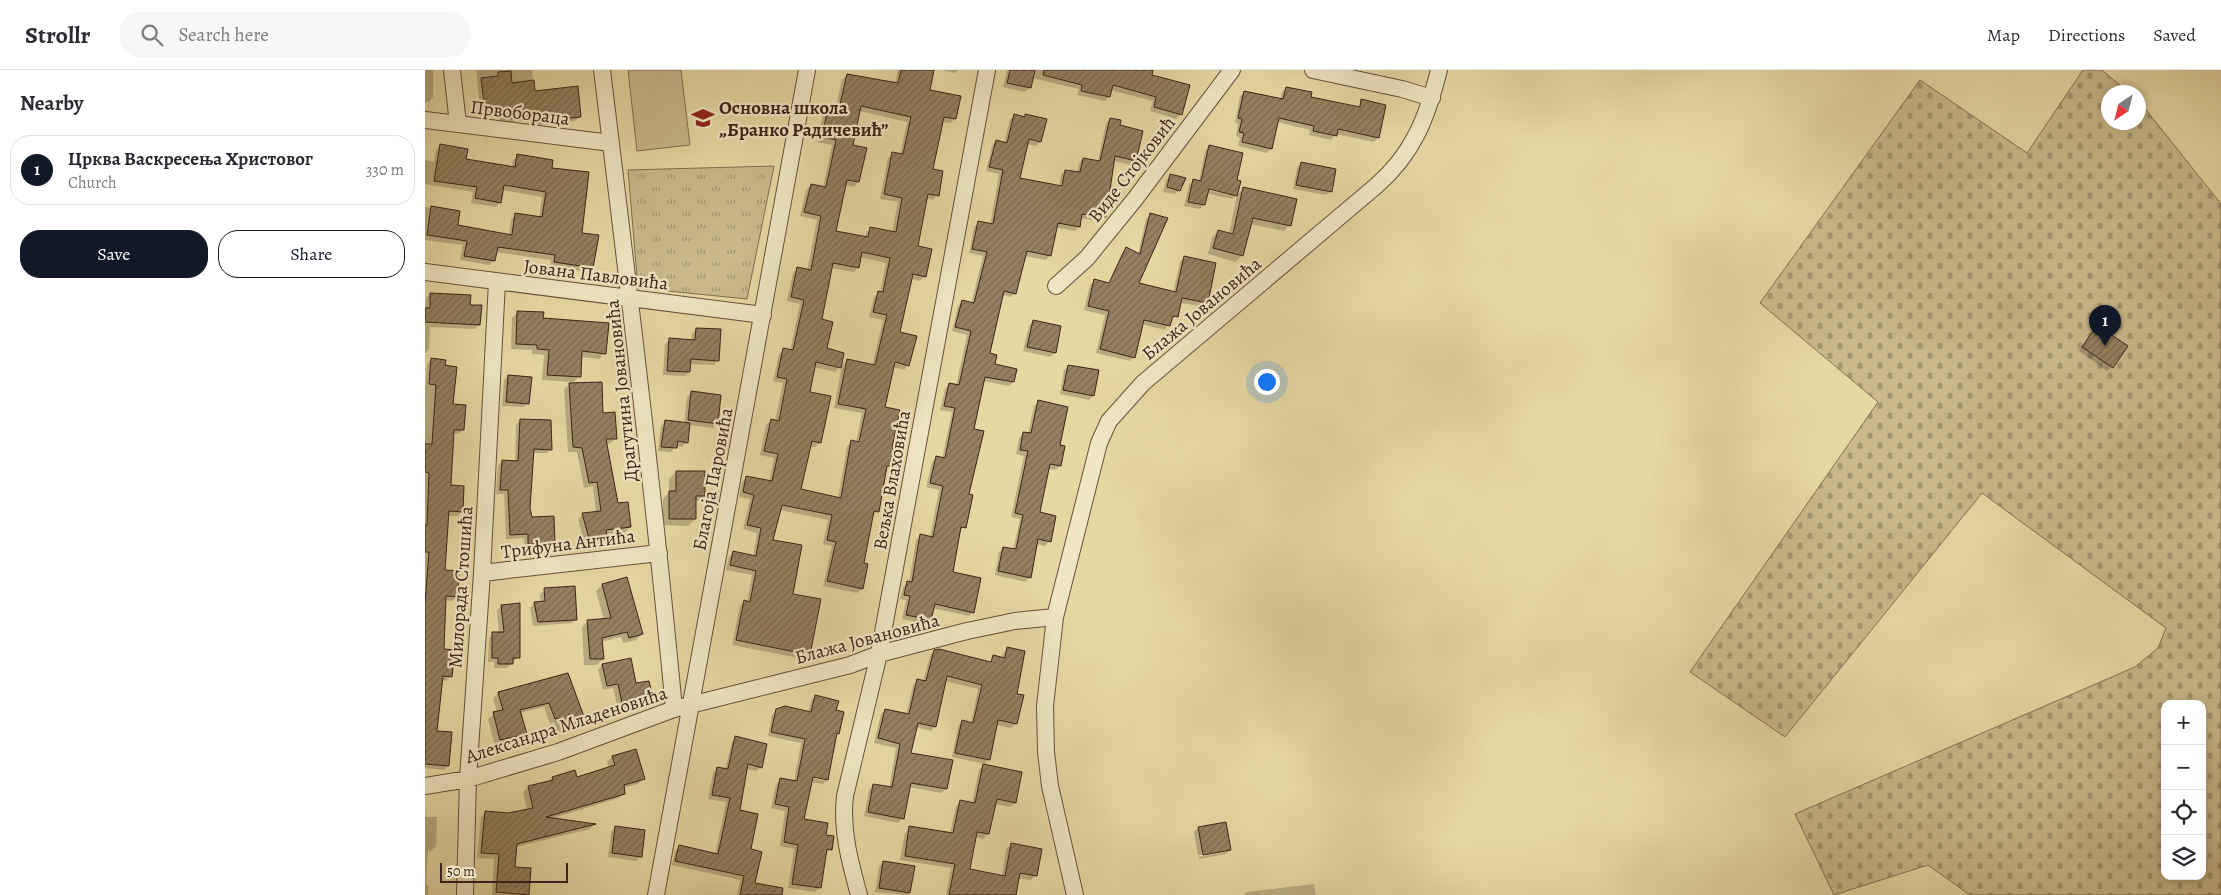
<!DOCTYPE html>
<html lang="en">
<head>
<meta charset="utf-8">
<style>
  body { margin:0; font-family:Alegreya,serif; background:#f7f7f7; color:#2b2b33 }
  .controls { position:absolute; right:15px; bottom:15px; display:grid; overflow:hidden; border-radius:10px; box-shadow:0 2px 8px #0003 }
  .controls button { width:45px; height:45px; display:grid; place-items:center; padding:0; border:0; border-bottom:1px solid #e1e1e2; background:#fff; color:#2b2b33; font:25px sans-serif }
  .compass { position:absolute; left:1676px; top:15px; width:45px; height:45px; border-radius:50%; background:#fff; box-shadow:0 2px 8px #0003; rotate:215deg }
  .scale { position:absolute; left:15px; bottom:12px; width:128px; box-sizing:border-box; padding-left:5px; border:2px solid #3d2319; border-top:0; font-size:14px; line-height:18px; white-space:nowrap; color:#3d2319; -webkit-text-stroke:4px #efe6c3; paint-order:stroke }
  .you { position:absolute; left:841px; top:311px; width:18px; height:18px; margin:-12px; border:4px solid #fff; border-radius:50%; background:#1a73e8; box-shadow:0 0 0 8px #1a73e833 }
  .badge { display:grid; place-items:center; width:32px; height:32px; border-radius:50%; background:#111827; color:#fff; font-size:16px; font-weight:700 }
  .pin { position:absolute; translate:-50% -41px; filter:drop-shadow(0 1px 2px #0008) }
  .pin::after { content:''; position:absolute; top:26px; width:18px; height:15px; background:inherit; clip-path:polygon(0 0,100% 0,50% 100%) }
  .list { margin:0; padding:0; list-style:none }
  h2 { display:flex; justify-content:space-between; align-items:center; height:65px; margin:0; padding:0 20px; font-size:21px }
  h2 small { font-size:16px; font-weight:400; color:#7c7c81 }
  .list li { display:grid; grid-template-columns:32px 1fr auto; gap:15px; align-items:center; box-sizing:border-box; height:70px; margin:0 10px 10px; padding:0 10px; border:1px solid #e1e1e2; border-radius:20px }
  .list b { display:block; font-size:19px; white-space:nowrap }
  .list p { margin:0; font-size:16px; white-space:nowrap; color:#7c7c81 }
  .list em { font-size:16px; font-style:normal; color:#7c7c81 }
  .actions { display:flex; gap:10px; padding:15px 20px }
  .actions a { flex:1; padding:11px 0; border:1px solid #111827; border-radius:20px; text-align:center; font-size:18px; color:#111827 }
  .actions .main { background:#111827; color:#fff }
  .icon { flex:none; width:28px; height:28px; fill:none; stroke:currentColor; stroke-width:2; stroke-linecap:round; stroke-linejoin:round }
  .map { position:relative; flex:none; width:1796px; height:825px; overflow:hidden }
  header { display:flex; align-items:center; gap:30px; box-sizing:border-box; height:70px; padding:0 25px; background:#fff; border-bottom:1px solid #e1e1e2 }
  header strong { font-size:24px }
  nav { display:flex; gap:28px; margin-inline-start:auto; font-size:18px }
  .search { width:350px; height:45px; background:#f7f7f7; display:flex; align-items:center; gap:12px; box-sizing:border-box; padding:0 18px; border-radius:20px; color:#7c7c81; font-size:19px }
  main { display:flex }
  aside { flex:1; background:#fff }
  .map>svg:first-child { display:block }
</style>
</head>
<body>
<header>
<strong>Strollr</strong>
<div class="search"><svg class="icon" aria-label="search" viewBox="0 0 24 24"><circle cx="10" cy="10" r="6"/><path d="M15 15l6 6"/></svg>Search here</div>
<nav><a>Map</a><a>Directions</a><a>Saved</a></nav>
</header>
<main>
<aside>
<h2>Nearby<small></small></h2>
<ul class="list">
<li><span class="badge">1</span><div><b>Црква Васкресења Христовог</b><p>Church</p></div><em>330 m</em></li>
</ul>
<div class="actions"><a class="main">Save</a><a>Share</a></div>
</aside>
<div class="map">
<svg width="1796" height="825" viewBox="0 0 1796 825">
  <defs>
    <pattern id="cemetery-stones" width="16" height="16" patternUnits="userSpaceOnUse" patternTransform="scale(1.25)"><rect width="16" height="16" fill="#c9b98c"/><path d="M2 7V4a2 2 0 0 1 4 0v3zM10 15v-3a2 2 0 0 1 4 0v3z" fill="#a49672"/></pattern>
    <pattern id="park-tufts" width="24" height="20" patternUnits="userSpaceOnUse" patternTransform="scale(1.25)"><rect width="24" height="20" fill="#c9b98c"/><path d="M3 7l-1-3M5 7V3M7 7l1-3M15 17l-1-3M17 17v-4M19 17l1-3" fill="none" stroke="#a49672"/></pattern>
    <pattern id="building-hatch" width="6" height="6" patternUnits="userSpaceOnUse" patternTransform="scale(1.25)"><rect width="6" height="6" fill="#958161"/><path d="M-1 1l2-2M0 6l6-6M5 7l2-2" fill="none" stroke="#7b694f"/></pattern>
  </defs>
  <rect width="100%" height="100%" fill="#e6d8a3"/>
  <filter id="stains"><feTurbulence type="fractalNoise" baseFrequency=".004" numOctaves="4"/><feColorMatrix values="0 0 0 0 .2 0 0 0 0 .09 0 0 0 0 .02 0 0 0 .5 -.17"/></filter>
  <radialGradient id="worn" r=".72"><stop offset=".6" stop-color="#630" stop-opacity="0"/><stop offset="1" stop-color="#630" stop-opacity=".3"/></radialGradient>
  <!-- cemetery -->
  <path fill="url(#cemetery-stones)" stroke="#836e52" fill-rule="evenodd" d="M1658,0H1677L1703,22H1684V52H1714V31L1796,134V825H1545L1503,795L1409,825L1370,744L1710,597L1733,578L1741,558L1557,423L1360,667L1265,602L1453,332L1335,233L1495,10L1602,83ZM1740,634H1777V806H1740Z"/>
  <!-- park -->
  <path fill="url(#park-tufts)" stroke="#836e52" d="M349,96L322,229L213,218L203,100Z"/>
  <!-- pitch -->
  <path fill="#c9b98c" stroke="#836e52" d="M203,0H256L265,75L212,81Z"/>
  <!-- shadow -->
  <path fill="#0003" fill-rule="evenodd" d="M0,0H8V27L4,32H0Z
    M40,0H107L109,23L155,46L150,51L113,55L112,49L75,53L74,44L56,46L51,0Z
    M473,0H508L503,21L530,49L525,53L517,52L506,100L512,125L508,130L501,128L492,177L500,206L495,211L486,209L474,262L483,295L479,300L468,297L459,338L466,379L464,396L460,400L453,441L447,446L437,494L442,495L437,519L432,523L398,516L407,476L398,474L403,450L355,440L347,471L367,525L384,584L379,589L307,575L315,536L319,532H322L327,505L301,500L304,487L309,482L328,486L332,463L318,459L325,429L314,427L317,412L322,407L344,412L349,388L335,385L341,355L346,350L350,351L358,313L348,311L354,284L359,279L365,281L375,234L362,231L368,203L372,199L382,201L392,150L375,146L381,120L386,115L398,118L407,75L393,72L398,43L403,38L410,40L417,10L422,5L470,14ZM434,41L482,52L475,85L468,84L463,88L455,129L473,132L467,163L445,159L441,163L440,168L409,162L420,115L429,117L433,112L427,76ZM435,187L461,193L455,223L449,227L444,247L458,250L447,296L422,291L417,295L409,338L437,343L431,372L427,371L422,376L413,429L375,420L385,376L390,377L395,373L383,323L389,297L410,302L414,297L401,279L396,250L406,198L429,202L433,197Z
    M516,0H533L530,3Z
    M582,0H727L725,5L756,44L751,49L725,41L728,31L685,20L684,27L680,31L652,25L654,19L607,8L605,17L600,22L578,17Z
    M861,18L885,27L932,38L937,31L953,67L949,72L911,64L906,70L884,65L885,60L852,52L846,78L842,83L813,76L815,68L811,66L813,53H810L815,26L820,22L855,30L857,22Z
    M601,45L620,50L615,72L611,76L601,74L593,109L634,117L636,105L640,101L652,103L654,93L658,89L673,91L681,53L685,49L694,56L710,90L706,95L688,91L680,147L675,151L655,148L654,156L650,161L630,157L625,185L621,190L599,186L590,223L586,227L577,225L563,284L568,295L588,312L584,316L558,311L548,360L540,457L534,461L526,503L548,542L544,546L507,538L505,550L501,554L477,549L481,530L475,529L478,517L484,512L491,470L496,466L505,467L514,420L501,417L507,392L511,388L517,389L527,342L515,340L520,319L524,314L531,316L542,265L527,261L533,236L537,232L546,234L558,186L544,183L549,157L554,152L565,155L574,104L561,101L567,76L571,71L579,73L585,50L589,46L598,48Z
    M15,75L40,90L87,98L88,90L93,86L125,99L155,164L167,198L163,202L125,196L126,190L70,182L69,191L64,195L35,190L38,175L0,170V137L33,142L31,156L84,166L86,149L91,145L114,148L117,127L77,120L75,132L71,137L46,133L48,122L0,114V90L9,92L11,80Z
    M784,77L810,111L811,125L810,126V124L778,116L777,119L810,126L807,129L781,123L779,135L775,139L759,136L764,115L768,111L774,112L780,81Z
    M876,93L906,121L901,125L868,119L872,98Z
    M745,106L754,120L750,124L738,122L741,110Z
    M818,119L865,155L859,161L825,154L817,185L811,192L783,184L787,168L793,161L804,164L812,125Z
    M725,145L712,214L748,223L755,192L759,187L782,232L777,236L755,233L752,246L745,250L740,260L717,254L709,287L705,291L671,283L680,245L659,240L665,215L669,211L683,214L697,183L701,179L713,184L721,149Z
    M5,224L44,236L54,255L50,259L5,257L4,279L0,283V239L1,228Z
    M93,243L117,250L179,283L174,289L156,287L154,306L147,314L177,344L191,368L186,373L180,374L192,435L205,457L200,462L180,464L181,469L176,474L160,476L153,449L158,444L171,442L168,416L159,418L152,382H143L139,319L147,312L117,310L119,285L107,284V280L86,279L87,248Z
    M608,251L635,257L630,283L625,287L598,281L604,256Z
    M1672,256L1687,297L1682,301L1654,281Z
    M271,259L293,290L289,295L264,294V302L260,306L238,305L240,274L245,270L266,271L267,264Z
    M7,290L19,296L27,335L38,360L33,364H28L25,416L36,442L32,446H22L18,501L31,527L27,531L20,530L18,580L26,606L21,611L16,610L10,662L23,695L19,700L0,698V320L2,294Z
    M644,296L668,325L664,330L635,324L639,300Z
    M83,306L103,333L99,337L77,336L79,310Z
    M266,323L292,353L288,358L264,355L262,372L257,377L251,376L246,382L233,381L236,356L240,351L259,354L262,327Z
    M614,332L633,375L639,377L635,396L630,400L623,399L613,443L624,471L620,476L611,474L605,507L600,512L570,505L574,482L579,478L588,480L595,449L586,447L599,386L591,384L594,368L599,363L603,364L609,336Z
    M95,350L126,379L122,383H107L103,438L106,448L129,472L125,477L99,478V468L81,469L79,424H71L73,396L77,391L90,392L91,355Z
    M251,402L279,426L270,433V449L263,456L237,455L238,429L244,422V409Z
    M201,509L217,564L211,570L198,573L196,567L176,572L178,589L172,595H159L157,557L163,551L179,550L171,521L177,515Z
    M120,520L151,549L147,553L108,556L105,538L109,533H116L115,524Z
    M77,536L93,587L82,598H69V592H63L64,568L68,564H74L72,540Z
    M583,579L590,625L597,626L591,654L586,658L571,655L564,689L560,694L527,687L533,656L537,651L546,653L553,619L520,611L510,656L506,661L491,657L485,684L521,719L516,723L484,717L478,748L473,753L439,746L444,720L449,715L464,718L471,678L449,673L456,644L460,640L481,645L488,615L492,611L498,612L505,586L509,581L564,593L568,587L577,588L578,583Z
    M177,595L210,615L227,631L223,635L194,642L188,618L178,620L173,600Z
    M142,604L159,652L154,657L133,664L129,652L125,654L119,637L95,643L100,663L95,669L70,675L63,649L72,642L68,628L73,623Z
    M390,627L410,641L413,663L410,665L402,710L398,714L386,712L378,750L400,766L406,779L400,784L394,818L390,822L363,818L369,779L355,776L360,741L346,738L351,714L356,709L369,712L376,673L343,666L347,645L352,640L383,643L386,631ZM382,705L400,708V711L382,707Z
    M311,668L336,697L331,701L321,699L314,741L324,780L329,814L355,825H312L315,810L247,795L250,781L255,776L290,785L301,732L283,729L288,703L292,698L300,700L307,672Z
    M210,680L219,708L213,714L198,718L199,723L194,728L125,749L169,755L165,759L91,777L89,798L105,800L103,825H67L69,789L52,788L56,747L61,742L83,744L102,740L98,722L103,717L122,712L127,708L149,701L151,709L184,698L182,692L187,687Z
    M559,695L590,733L585,737L569,734L563,764L558,769L550,767L544,800L577,807L581,779L586,775L611,805L606,810L593,808L589,825H521L526,798L475,790L480,763L485,758L525,764L531,736L536,731L547,733L554,700Z
    M0,747H12L11,776L6,781L3,780L1,815H4L3,825H0Z
    M190,758L216,786L211,791L183,787L186,762Z
    M773,758L805,780L801,784L774,789V787L802,782V780L773,785L769,762Z
    M458,792L484,823L482,825L450,822L454,797Z
    M889,814L891,825H819L822,822Z"/>
  <!-- building -->
  <path fill="url(#building-hatch)" stroke="#3d2319" fill-rule="evenodd" d="M476,0H509L505,20L536,26L531,49L519,47L508,99L518,101L514,126L503,124L493,176L507,179L501,207L488,204L475,262L492,266L484,296L470,292L460,337L475,340L467,378L469,379L466,396H462L454,442L449,441L439,493L443,494L438,519L402,511L411,472L402,470L407,445L357,435L348,470L377,475L368,524L396,529L385,585L311,570L319,530L325,532L331,501L305,495L308,481L331,486L336,458L322,455L329,425L318,422L321,406L347,411L353,384L339,381L346,349L354,351L362,309L352,307L358,278L368,280L379,230L366,227L372,197L386,200L396,146L379,142L386,114L401,117L411,70L397,67L403,37L414,39L422,4L473,13ZM436,36L486,47L478,84L467,82L459,124L477,128L471,162L445,157L443,167L411,161L422,110L434,112L442,78L428,75ZM437,182L465,188L458,222L453,221L448,242L462,245L450,295L422,289L413,334L441,339L434,372L426,370L416,428L376,419L387,371L396,373L406,326L385,322L391,292L416,298L419,283L402,278L408,252L397,249L408,193L434,198Z
    M585,0H610L606,18L582,13Z
    M619,0H728L727,5L765,15L757,45L729,37L731,27L688,15L685,27L656,21L657,15L618,5Z
    M86,1L87,13L109,10L110,21L153,16L156,47L117,51V45L79,49L78,40L60,42L56,8L73,6V2Z
    M861,17L887,22L886,27L935,37L936,29L961,35L954,68L913,59L912,66L888,61L889,56L854,48L847,79L817,72L819,63L814,62L817,49L813,48L819,21L858,29Z
    M589,44L600,47V44L622,49L616,72L604,69L595,108L637,116L640,100L655,102L658,88L675,91L685,48L696,50L695,55L718,61L711,91L690,86L681,147L657,144L655,157L633,153L626,186L602,181L591,224L579,221L565,283L572,285L570,294L592,299L589,312L560,307L549,359L559,361L544,424L548,425L541,458L536,457L528,502L556,508L549,543L510,534L506,550L481,545L485,526L479,525L482,511L487,512L495,464L508,467L518,416L505,413L511,386L520,388L530,338L519,336L524,313L534,315L546,261L530,257L537,230L549,233L562,182L547,179L553,151L568,154L578,100L564,97L571,70L582,73Z
    M15,74L43,79L41,89L90,97L92,84L128,90L127,98L164,102L157,163L174,165L168,198L129,192L130,185L73,177L70,191L39,186L42,171L2,165L6,136L35,141L33,155L87,165L90,143L117,147L121,122L79,115L76,133L50,128L52,117L9,111Z
    M784,75L818,83L812,110L816,111L812,126L784,119L780,135L763,132L768,109L776,111Z
    M876,92L911,99L907,122L871,115Z
    M745,104L761,108L755,121L742,117Z
    M818,117L872,129L866,156L828,148L818,186L788,178L793,160L808,164Z
    M725,143L743,148L714,213L751,222L759,186L791,193L783,233L757,228L753,247L748,246L745,256L719,250L710,288L675,279L684,241L663,236L669,209L684,213L701,177L715,184Z
    M5,223L46,225L45,235H57L55,255L0,252V238H5Z
    M92,241L119,242L118,248L184,253L181,284L157,281L156,307L122,305L124,280L112,279V275L91,274Z
    M608,250L636,256L631,283L602,277Z
    M1672,255L1703,276L1688,298L1657,277Z
    M271,258L296,259L294,291L266,289L265,302L242,301L244,268L270,270Z
    M6,288L21,290L20,295L32,297L28,334L41,335L39,360H29L26,415L39,416L38,442L24,441L20,500L34,501L33,527L21,526L19,579L30,580L27,607L18,606L12,661L27,662L24,696L0,694V534L4,482H0V455H2L4,403L0,402V374H7L11,315L4,314Z
    M643,295L674,300L669,326L638,320Z
    M83,305L107,307L104,334L81,332Z
    M177,312L178,343L190,342L192,369H181L193,433L203,432L206,457L181,460L182,470L165,472L157,443L176,441L172,412L164,413L157,378L148,377L144,313Z
    M266,321L296,325L293,354L263,350Z
    M613,330L643,337L635,375L640,376L636,396L625,394L615,442L631,446L626,472L613,469L606,508L573,501L578,477L591,479L598,445L590,443L603,381L595,380L598,362L606,363Z
    M95,349L126,350L127,380L109,379L105,438L107,447L129,446L130,473L103,474V464L85,465L83,420H75L77,390L93,391Z
    M240,350L265,353L263,373L253,371L252,378L236,377Z
    M251,401H280V426H271V449H244V421H251Z
    M202,507L218,564L204,568L202,562L177,568L179,589H165L162,550L186,548L177,514Z
    M150,516L152,550L113,552L109,532L120,531L119,518Z
    M95,533V588H88V594H73V588H67V562H79L76,535Z
    M582,577L600,581L592,624L599,625L592,654L573,650L565,690L530,683L537,650L548,653L557,615L522,606L511,657L493,653L486,683L528,690L522,719L486,713L479,749L443,742L448,714L467,717L475,674L453,668L460,639L484,644L492,609L501,611L509,580L514,579L566,592L568,585L580,588Z
    M206,588L211,613L224,611L229,631L198,638L193,614L182,616L177,594Z
    M143,603L161,652L139,660L134,648L130,649L124,633L95,640L102,664L75,670L68,642L78,640L73,622Z
    M390,625L414,631L411,640L419,642L414,664L412,663L403,710L388,707L379,749L403,753L401,765L409,766L407,780L402,779L396,818L367,814L373,775L359,772L364,737L350,734L355,708L372,711L380,669L346,662L351,639L360,636L386,642Z
    M310,666L342,674L337,698L323,694L315,740L333,744L326,779L337,782L330,813L358,818L357,825H315L319,806L250,791L254,775L293,784L305,728L287,725L292,697L303,699Z
    M211,679L220,709L199,715L200,724L121,747L171,754L92,774L90,797L106,798L104,825L71,822L74,784L56,783L60,741L83,743L108,738L103,716L128,710L127,707L150,700L152,707L190,695L187,686Z
    M558,694L597,702L591,733L572,729L564,764L552,762L545,799L580,806L586,773L617,779L612,806L595,803L591,825H524L530,794L480,786L484,756L528,763L535,730L550,733Z
    M801,752L806,780L778,785L773,757Z
    M190,756L220,760L217,787L187,783Z
    M458,791L490,796L485,823L454,818Z"/>
  <g fill="none" stroke-linecap="round" stroke-linejoin="round">
    <defs>
      <path id="street" d="M27,0L33,54
        M177,0C203,213 229,425 249,639
        M888,0L977,19L1007,28
        M0,50L186,73
        M0,202L338,245
        M631,216L662,188L710,129L807,0
        M57,503L234,483
        M0,716L43,709L133,682L249,639L425,595L454,584L542,561L590,551L630,547
        M40,825L43,709L57,503L72,212
        M231,825L382,0
        M434,825C425,792 416,760 420,726L454,584L562,0
        M650,825L625,716L621,682L620,636L630,547L674,373L684,351L718,313L951,116C989,83 1002,47 1014,0"/>
    </defs>
    <!-- street casing -->
    <use href="#street" stroke="#67503c" stroke-width="18"/>
    <!-- street -->
    <use href="#street" stroke="#efe6c3" stroke-width="16"/>
  </g>
  <!-- icons -->
  <defs>
    <symbol id="school-bare" viewBox="-9 -9 18 18"><path d="M0-5L7-2L0 1L-7-2ZM-4 1L0 2.5L4 1V4Q0 6-4 4Z" fill="#8f2418" stroke="#efe6c3" stroke-width="2.5" paint-order="stroke"/></symbol>
  </defs>
  <g fill-rule="evenodd">
    <use href="#school-bare" x="262" y="32" width="32" height="32"/>
  </g>
  <g text-anchor="middle" stroke-width="4.5" stroke-linejoin="round" paint-order="stroke">
    <!-- poi labels -->
    <g font-size="19" font-weight="bold" fill="#3d2319" stroke="#efe6c3" text-anchor="start">
      <text x="294" y="44">Основна школа<tspan x="294" dy="22">„Бранко Радичевић”</tspan></text>
    </g>
    <!-- street labels -->
    <g font-size="19" fill="#3d2319" stroke="#efe6c3">
      <text transform="translate(95 42) rotate(7)" y="7">Првобораца</text>
      <text transform="translate(706 99) rotate(-52)" y="7">Виде Стојковић</text>
      <text transform="translate(171 204) rotate(7)" y="7">Јована Павловића</text>
      <text transform="translate(776 238) rotate(-40)" y="7">Блажа Јовановића</text>
      <text transform="translate(196 321) rotate(-96)" y="7">Драгутина Јовановића</text>
      <text transform="translate(287 409) rotate(-79)" y="7">Благоја Паровића</text>
      <text transform="translate(466 410) rotate(-80)" y="7">Вељка Влаховића</text>
      <text transform="translate(143 473) rotate(-7)" y="7">Трифуна Антића</text>
      <text transform="translate(35 517) rotate(-86)" y="7">Милорада Стошића</text>
      <text transform="translate(442 568) rotate(-15)" y="7">Блажа Јовановића</text>
      <text transform="translate(141 654) rotate(-18)" y="7">Александра Младеновића</text>
    </g>
  </g>
  <rect width="100%" height="100%" filter="url(#stains)"/>
  <rect width="100%" height="100%" fill="url(#worn)"/>
</svg>
<div class="controls">
<button>+</button>
<button>−</button>
<button><svg class="icon" aria-label="locate" viewBox="0 0 24 24"><circle cx="12" cy="12" r="6"/><path d="M12 2v4M12 18v4M2 12h4M18 12h4"/></svg></button>
<button><svg class="icon" aria-label="layers" viewBox="0 0 24 24"><path d="M12 4l9 5-9 5-9-5zM3 14l9 5 9-5"/></svg></button>
</div>
<svg class="compass" viewBox="-18 -18 36 36"><path d="M0-13l5 13h-10z" fill="#e53935"/><path d="M0 13l5-13h-10z" fill="#7c7c81"/></svg>
<div class="scale">50 m</div>
<div class="you"></div>
<div class="pin badge" style="left:1680px;top:276px">1</div>
</div>
</main>
</body>
</html>
